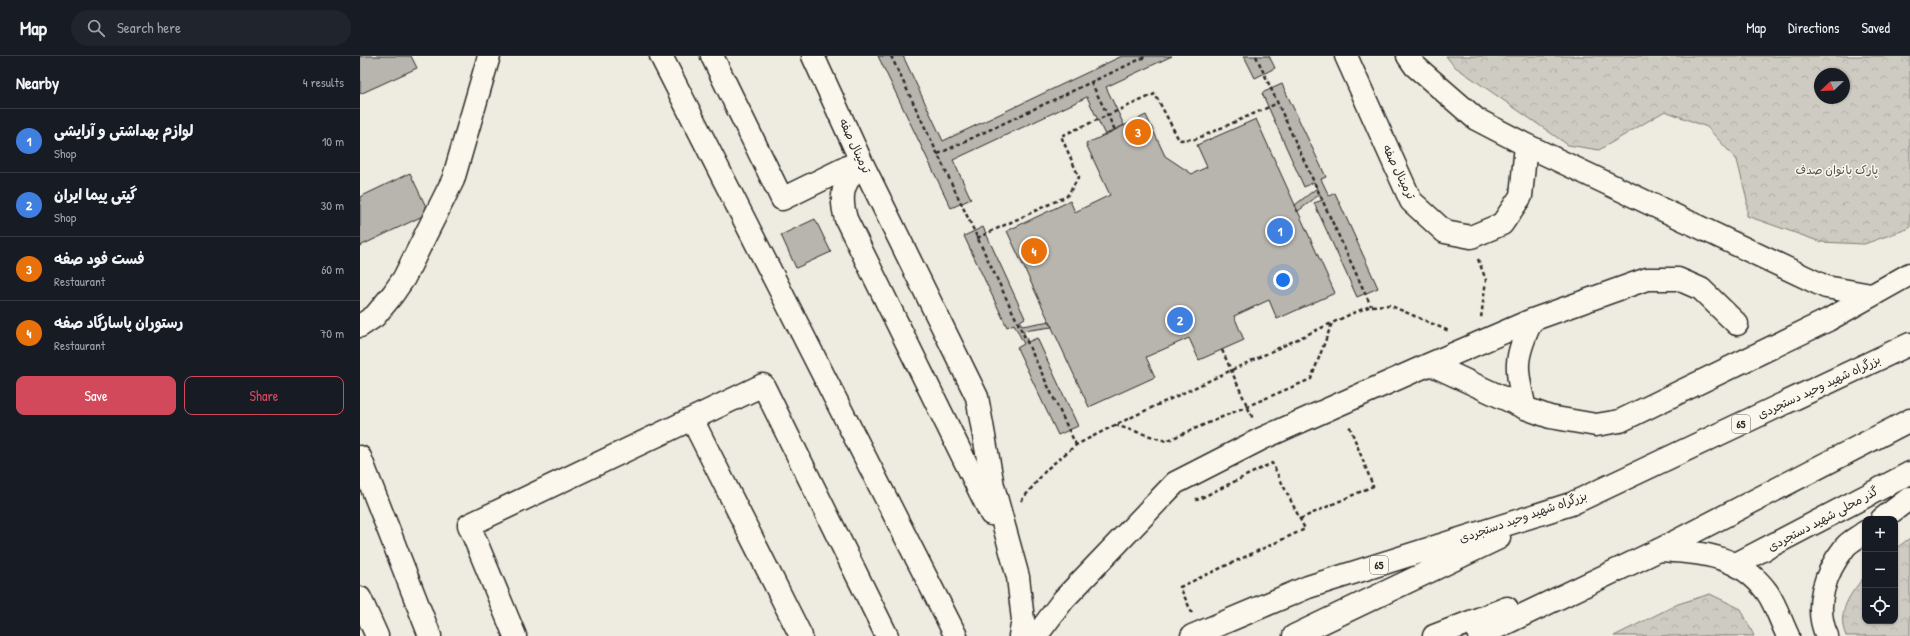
<!DOCTYPE html>
<html lang="en">
<head>
<meta charset="utf-8">
<style>
  body { margin:0; font-family:"Patrick Hand","Playpen Sans Arabic",sans-serif; background:#20242c; color:#f1f3f6 }
  .controls { position:absolute; right:12px; bottom:12px; display:grid; overflow:hidden; border-radius:8px; box-shadow:0 1px 3px #0004 }
  .controls button { width:36px; height:36px; display:grid; place-items:center; padding:0; border:0; border-bottom:1px solid #363941; background:#171b24; color:#f1f3f6; font:20px sans-serif }
  .compass { position:absolute; left:1454px; top:12px; width:36px; height:36px; border-radius:50%; background:#171b24; box-shadow:0 1px 3px #0004; rotate:247deg }
  .you { position:absolute; left:923px; top:224px; width:14px; height:14px; margin:-10px; border:3px solid #fff; border-radius:50%; background:#1a73e8; box-shadow:0 0 0 6px #1a73e833 }
  .badge { display:grid; place-items:center; width:26px; height:26px; border-radius:50%; background:#d1495b; color:#fff; font-size:13px; font-weight:700 }
  .pin { position:absolute; translate:-50% -50%; border:2px solid #fff; box-shadow:0 1px 4px #0006 }
  .list { margin:0; padding:0; list-style:none }
  h2 { display:flex; justify-content:space-between; align-items:center; height:52px; margin:0; padding:0 16px; font-size:17px }
  h2 small { font-size:13px; font-weight:400; color:#9ea1a6 }
  .list li { display:grid; grid-template-columns:26px 1fr auto; gap:12px; align-items:center; box-sizing:border-box; height:64px; padding:0 16px; border-top:1px solid #363941 }
  .list b { display:block; font-size:15px; white-space:nowrap }
  .list p { margin:0; font-size:13px; white-space:nowrap; color:#9ea1a6 }
  .list em { font-size:13px; font-style:normal; color:#9ea1a6 }
  .actions { display:flex; gap:8px; padding:12px 16px }
  .actions a { flex:1; padding:9px 0; border:1px solid #d1495b; border-radius:8px; text-align:center; font-size:14px; color:#d1495b }
  .actions .main { background:#d1495b; color:#fff }
  .icon { flex:none; width:22px; height:22px; fill:none; stroke:currentColor; stroke-width:2; stroke-linecap:round; stroke-linejoin:round }
  .map { position:relative; flex:none; width:1550px; height:580px; overflow:hidden }
  header { display:flex; align-items:center; gap:24px; box-sizing:border-box; height:56px; padding:0 20px; background:#171b24; border-bottom:1px solid #363941 }
  header strong { font-size:19px }
  nav { display:flex; gap:22px; margin-inline-start:auto; font-size:14px }
  .search { width:280px; height:36px; background:#20242c; display:flex; align-items:center; gap:10px; box-sizing:border-box; padding:0 14px; border-radius:22px; color:#9ea1a6; font-size:15px }
  main { display:flex }
  aside { flex:1; background:#171b24 }
  .map>svg:first-child { display:block }
</style>
</head>
<body>
<header>
<strong>Map</strong>
<div class="search"><svg class="icon" aria-label="search" viewBox="0 0 24 24"><circle cx="10" cy="10" r="6"/><path d="M15 15l6 6"/></svg>Search here</div>
<nav><a>Map</a><a>Directions</a><a>Saved</a></nav>
</header>
<main>
<aside>
<h2>Nearby<small>4 results</small></h2>
<ul class="list">
<li><span class="badge" style="background:#3f7fe0">1</span><div><b>لوازم بهداشتی و آرایشی</b><p>Shop</p></div><em>10 m</em></li>
<li><span class="badge" style="background:#3f7fe0">2</span><div><b>گیتی پیما ایران</b><p>Shop</p></div><em>30 m</em></li>
<li><span class="badge" style="background:#e8710a">3</span><div><b>فست فود صفه</b><p>Restaurant</p></div><em>60 m</em></li>
<li><span class="badge" style="background:#e8710a">4</span><div><b>رستوران پاسارگاد صفه</b><p>Restaurant</p></div><em>70 m</em></li>
</ul>
<div class="actions"><a class="main">Save</a><a>Share</a></div>
</aside>
<div class="map">
<svg width="1550" height="580" viewBox="0 0 1550 580">
  <defs>
    <pattern id="park-crowns" width="20" height="18" patternUnits="userSpaceOnUse"><rect width="20" height="18" fill="#cecbc2"/><path d="M2 6a3 3 0 1 1 6 0M12 15a3 3 0 1 1 6 0" fill="none" stroke="#b1aea7"/></pattern>
  </defs>
  <rect width="100%" height="100%" fill="#eeebe0"/>
  <filter id="ink" filterUnits="userSpaceOnUse"><feTurbulence type="fractalNoise" baseFrequency=".025" numOctaves="2"/><feDisplacementMap in="SourceGraphic" scale="8" xChannelSelector="R" yChannelSelector="G"/><feConvolveMatrix kernelMatrix="1 2 1 2 8 2 1 2 1" color-interpolation-filters="sRGB"/></filter>
  <g filter="url(#ink)">
    <!-- park -->
    <path fill="url(#park-crowns)" stroke="#7c7b76" fill-rule="evenodd" d="M1086,0H1550V172L1504,188L1461,186L1387,160V144L1377,104L1347,71L1305,55L1239,94L1208,89L1094,10ZM1460,18H1484V42H1460Z
      M1550,482V580H1486C1476,556 1490,538 1505,520V565H1535V493Z
      M1350,538L1381,553L1394,580H1254L1318,548Z"/>
    <!-- building -->
    <path fill="#b8b5ae" stroke="#2b2b2b" d="M0,0H51L57,12L0,38Z
      M518,0H543L583,85L762,0H812L746,31L764,69L745,79L727,41L593,104L611,143L591,152Z
      M884,0H909L915,12L895,22Z
      M922,28L966,121L961,123L969,140L975,137L1018,232L997,241L954,147L963,144L960,138L937,156L935,149L957,132L954,126L944,131L902,37Z
      M786,59L805,100L832,118L847,111L837,89L896,63L975,237L917,263L909,244L874,260L884,284L839,304L829,282L786,301L795,321L729,351L647,175L710,145L715,156L750,139L726,88Z
      M50,117L69,157L0,190V141Z
      M455,163L471,196L436,212L421,179Z
      M623,171L665,262L660,265L662,270L690,265L692,271L663,275L668,286L677,282L718,370L698,379L657,292L664,288L654,268L647,271L604,180Z"/>
    <g fill="none" stroke-linecap="round" stroke-linejoin="round">
      <defs>
        <path id="minor" d="M301,0L596,580
          M352,0L422,143L500,105
          M453,0L501,105L617,341L633,430L658,521L663,564L660,580
          M986,0L1051,145L1085,176L1111,181L1142,168L1161,140L1166,89
          M1048,0L1055,10L1116,63L1166,89L1466,231L1511,239
          M501,105C485,126 478,135 486,163L631,458
          M0,270L15,260L33,238L44,222L93,124L129,0
          M1070,308L1172,264L1287,223H1318L1341,233L1377,268
          M1165,352C1155,312 1154,302 1172,264
          M332,363L441,580
          M0,401L70,580
          M155,580L109,469L403,329L527,580
          M676,580L704,543L815,427L901,383L1070,308L1165,352L1190,361L1236,369L1260,365L1468,264L1550,218"/>
        <path id="major" d="M1522,463L1550,442
          M1299,494C1341,497 1379,498 1407,536C1416,549 1421,566 1428,580
          M1376,508L1550,417
          M1467,580C1453,550 1465,516 1485,491C1490,485 1499,481 1505,476"/>
        <path id="highway" d="M0,542L17,580
          M832,580L948,531L1211,448L1550,288
          M934,580L1139,482
          M1074,580L1147,552
          M1119,580L1299,494L1550,364"/>
      </defs>
      <!-- minor casing -->
      <use href="#minor" stroke="#2b2b2b" stroke-width="25"/>
      <!-- major casing -->
      <use href="#major" stroke="#2b2b2b" stroke-width="25"/>
      <!-- highway casing -->
      <use href="#highway" stroke="#2b2b2b" stroke-width="25"/>
      <!-- path -->
      <path stroke="#2b2b2b" stroke-width="2.5" stroke-dasharray="4 3" stroke-linecap="butt" d="M531,0L716,389
        M896,0L1011,250
        M731,26L755,74
        M578,98L787,0
        M617,182L707,140L719,121L701,80L795,38L819,84L836,83L918,47
        M1118,203L1126,224L1121,262
        M862,294L893,363
        M755,369L806,385L951,323L972,267
        M661,445L687,413L716,389L755,369L993,257L1011,250L1029,249L1089,275
        M940,463L1013,430L989,369H988
        M832,557L820,531L945,473L912,407L837,444V440"/>
      <!-- minor -->
      <use href="#minor" stroke="#fbf7ec" stroke-width="22"/>
      <!-- major -->
      <use href="#major" stroke="#fbf7ec" stroke-width="22"/>
      <!-- highway -->
      <use href="#highway" stroke="#fbf7ec" stroke-width="22"/>
    </g>
  </g>
  <g text-anchor="middle" stroke-width="3" stroke-linejoin="round" paint-order="stroke">
    <!-- shield labels -->
    <g fill="#fbf7ec" stroke="#696865" stroke-width="1">
      <rect x="1372" y="359" width="18" height="18" rx="3"/>
      <rect x="1010" y="500" width="18" height="18" rx="3"/>
    </g>
    <g font-size="11" font-weight="bold" fill="#2b2b2b">
      <text x="1381" y="372">65</text>
      <text x="1019" y="513">65</text>
    </g>
    <!-- street labels -->
    <g font-size="12" fill="#2b2b2b" stroke="#fbf7ec">
      <text transform="translate(495 90) rotate(65)" y="4">ترمینال صفه</text>
      <text transform="translate(1039 116) rotate(64)" y="4">ترمینال صفه</text>
      <text transform="translate(1459 331) rotate(-25)" y="4">بزرگراه شهید وحید دستجردی</text>
      <text transform="translate(1163 461) rotate(-19)" y="4">بزرگراه شهید وحید دستجردی</text>
      <text transform="translate(1463 463) rotate(-28)" y="4">گذر محلی شهید دستجردی</text>
    </g>
    <!-- park labels -->
    <g font-size="12" fill="#545351" stroke="#fbf7ec">
      <text x="1477" y="118">پارک بانوان صدف</text>
    </g>
  </g>
</svg>
<div class="controls">
<button>+</button>
<button>−</button>
<button><svg class="icon" aria-label="locate" viewBox="0 0 24 24"><circle cx="12" cy="12" r="6"/><path d="M12 2v4M12 18v4M2 12h4M18 12h4"/></svg></button>
</div>
<svg class="compass" viewBox="-18 -18 36 36"><path d="M0-13l5 13h-10z" fill="#e53935"/><path d="M0 13l5-13h-10z" fill="#9ea1a6"/></svg>
<div class="you"></div>
<div class="pin badge" style="left:920px;top:175px;background:#3f7fe0">1</div>
<div class="pin badge" style="left:820px;top:264px;background:#3f7fe0">2</div>
<div class="pin badge" style="left:778px;top:76px;background:#e8710a">3</div>
<div class="pin badge" style="left:674px;top:195px;background:#e8710a">4</div>
</div>
</main>
</body>
</html>
